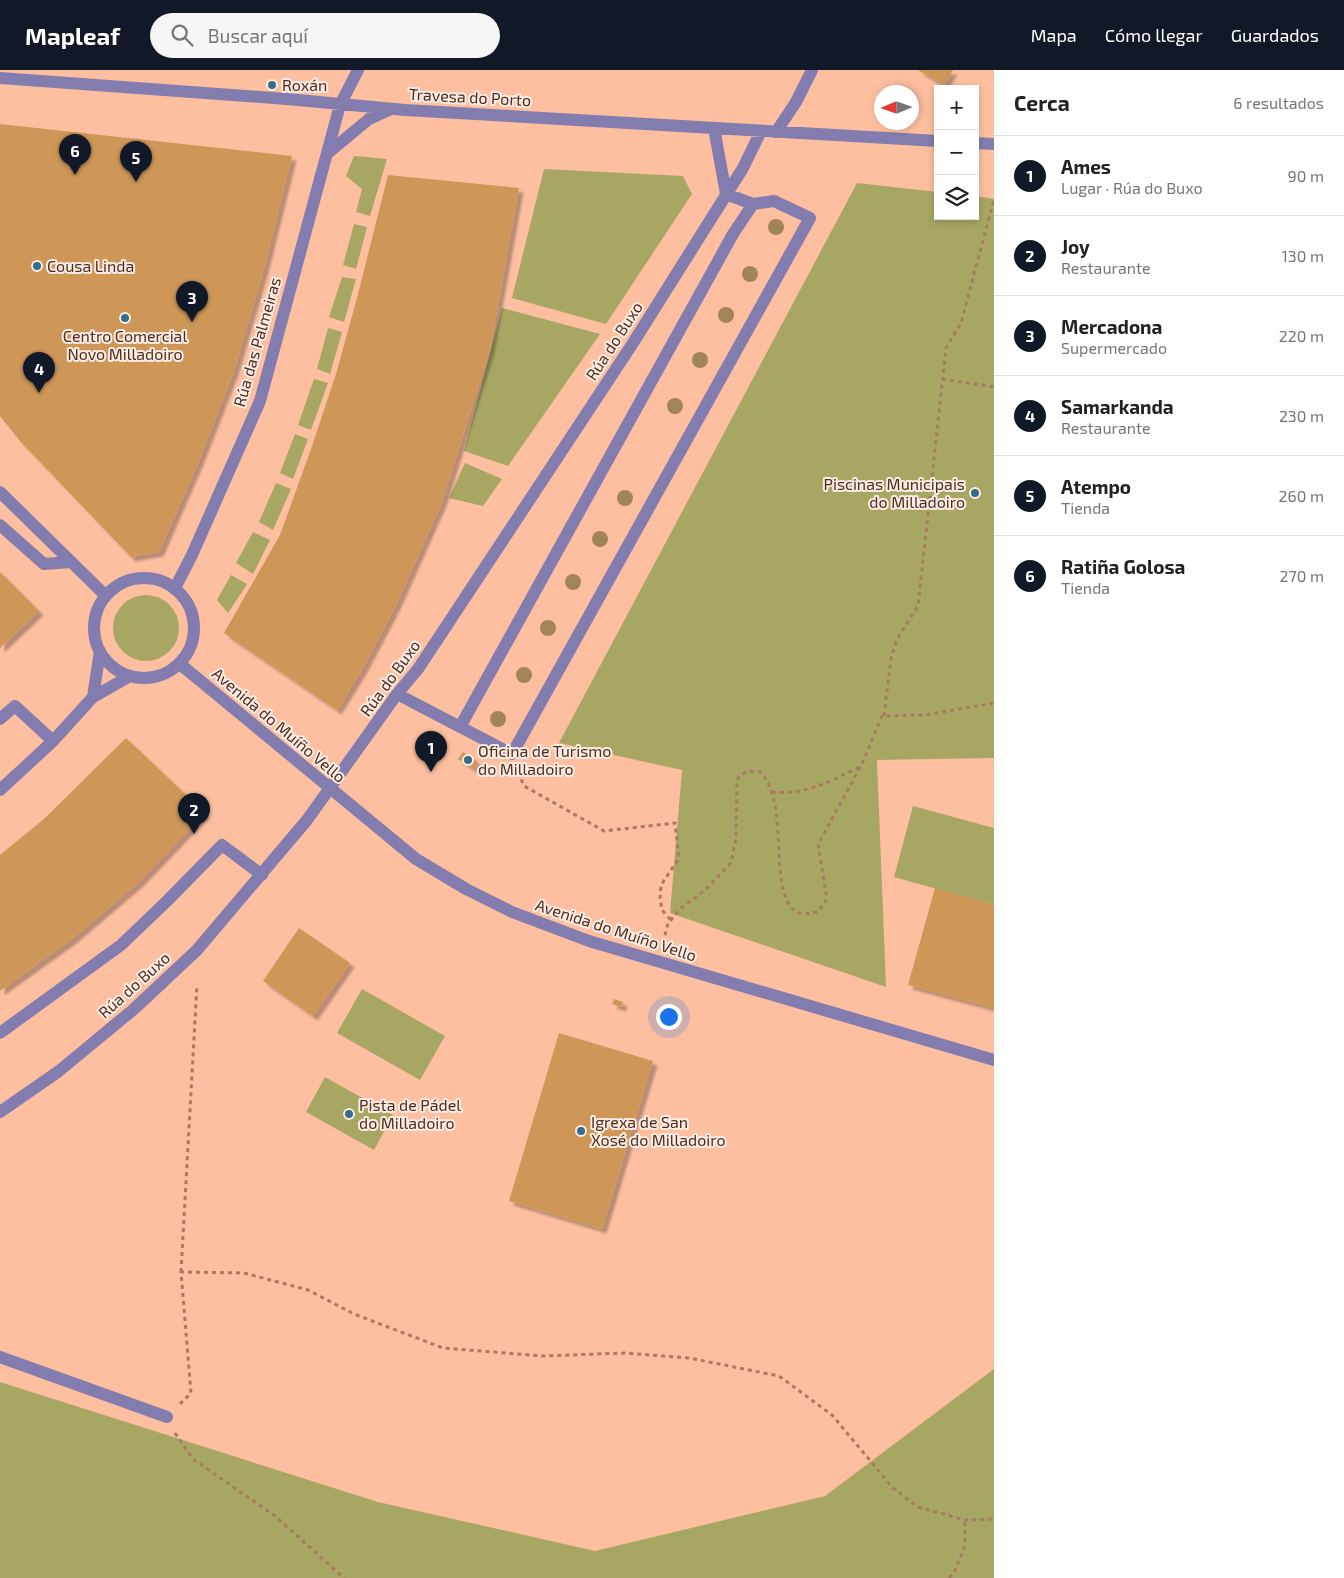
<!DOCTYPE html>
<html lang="es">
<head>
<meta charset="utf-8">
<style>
  body { margin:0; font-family:"Exo 2",sans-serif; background:#f6f6f6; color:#222 }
  .controls { position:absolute; right:15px; top:15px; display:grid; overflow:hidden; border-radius:0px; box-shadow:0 2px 8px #0003 }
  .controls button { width:45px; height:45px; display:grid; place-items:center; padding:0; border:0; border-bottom:1px solid #e0e0e0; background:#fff; color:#222; font:25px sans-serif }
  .compass { position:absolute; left:874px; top:15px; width:45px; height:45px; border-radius:50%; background:#fff; box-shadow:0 2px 8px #0003; rotate:268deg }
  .you { position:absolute; left:668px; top:946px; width:18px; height:18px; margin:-12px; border:4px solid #fff; border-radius:50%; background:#1a73e8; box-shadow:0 0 0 8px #1a73e833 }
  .badge { display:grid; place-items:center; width:32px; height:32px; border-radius:50%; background:#111827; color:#fff; font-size:16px; font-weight:700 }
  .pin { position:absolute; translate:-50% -41px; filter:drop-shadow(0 1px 2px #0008) }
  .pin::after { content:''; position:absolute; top:26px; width:18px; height:15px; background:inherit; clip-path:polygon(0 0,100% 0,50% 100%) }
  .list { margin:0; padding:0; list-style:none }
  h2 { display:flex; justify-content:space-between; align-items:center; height:65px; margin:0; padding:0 20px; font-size:21px }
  h2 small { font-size:16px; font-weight:400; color:#767676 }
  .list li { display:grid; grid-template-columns:32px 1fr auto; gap:15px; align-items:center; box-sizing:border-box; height:80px; padding:0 20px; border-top:1px solid #e0e0e0 }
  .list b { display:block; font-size:19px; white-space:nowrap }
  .list p { margin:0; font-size:16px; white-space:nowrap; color:#767676 }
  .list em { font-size:16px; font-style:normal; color:#767676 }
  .icon { flex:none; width:28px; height:28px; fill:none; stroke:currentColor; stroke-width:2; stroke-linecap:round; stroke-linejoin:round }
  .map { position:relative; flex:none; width:994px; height:1508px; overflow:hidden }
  header { display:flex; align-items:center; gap:30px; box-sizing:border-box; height:70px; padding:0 25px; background:#111827; color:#fff }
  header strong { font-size:24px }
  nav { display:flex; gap:28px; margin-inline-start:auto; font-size:18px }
  .search { width:350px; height:45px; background:#f6f6f6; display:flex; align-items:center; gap:12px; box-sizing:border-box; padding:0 18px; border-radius:28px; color:#767676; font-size:19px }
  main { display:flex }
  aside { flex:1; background:#fff }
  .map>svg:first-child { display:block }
</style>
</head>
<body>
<header>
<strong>Mapleaf</strong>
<div class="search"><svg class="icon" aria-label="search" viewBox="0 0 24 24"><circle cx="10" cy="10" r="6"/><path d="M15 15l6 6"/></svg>Buscar aquí</div>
<nav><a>Mapa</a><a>Cómo llegar</a><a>Guardados</a></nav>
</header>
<main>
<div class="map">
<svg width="994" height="1508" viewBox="0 0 994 1508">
  <defs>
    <filter id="shadow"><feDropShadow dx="4.5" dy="4.5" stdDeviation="1" flood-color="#0004"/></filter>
  </defs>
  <rect width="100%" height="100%" fill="#fdbf9f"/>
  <!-- green -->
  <path fill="#a7a763" d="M354,86L387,89L370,146L356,142L362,119L346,106Z
    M544,99L683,106L692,124L606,254L512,228Z
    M857,113L938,122V146H975V126L994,129V688L877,690L886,917L670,843L682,700L559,673Z
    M354,154L367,157L356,199L343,195Z
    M342,207L356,209L344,252L329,247Z
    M502,238L600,264L508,396L464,381Z
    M328,258L342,262L330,304L317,299Z
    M314,309L328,313L311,360L298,355Z
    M295,364L308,369L293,409L280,403Z
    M465,393L502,409L483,436L449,428Z
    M276,413L291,419L273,460L259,452Z
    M253,462L270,470L253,504L236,493Z
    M231,505L247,514L228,543L217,530Z
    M113 558a33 33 0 1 1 66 0a33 33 0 1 1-66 0Z
    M913,736L994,758V835L894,807Z
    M362,919L445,966L420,1010L337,963Z
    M325,1007L393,1045L374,1080L306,1042Z
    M994,1299V1508H0V1312L378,1432L595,1481L825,1426Z"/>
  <!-- building -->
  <path fill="#ce9758" filter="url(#shadow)" d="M918,0H953L944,15Z
    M0,54L292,86L265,195L234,301L198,393L159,482L131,487L21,372L0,346Z
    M388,105L519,118L490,279L442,432L396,535L363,598L337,640L224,563L280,465L311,379L336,304L357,228Z
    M0,502L39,541L0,578Z
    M126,668L205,743L139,812L72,869L0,921V785L45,748Z
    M463,682L478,692L474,699L458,689Z
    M935,818L994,835V938L908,915Z
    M299,858L350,893L313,946L263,911Z
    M614,929L623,932L621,937L612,934Z
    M559,963L653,991L602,1159L509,1131Z"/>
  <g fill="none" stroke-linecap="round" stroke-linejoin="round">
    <!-- path -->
    <path stroke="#a97a62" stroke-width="3" stroke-dasharray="4 4" stroke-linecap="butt" d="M942,309L994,317
      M884,646L891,588L897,569L918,536L946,278L961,253L994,129
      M518,702L524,716L604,761L675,753L679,788L661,815L660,828L662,840L671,850
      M772,722C805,726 833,710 861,696
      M663,873L668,853L671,850L680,839L705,820L731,793L736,768L737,709L747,701L760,702C791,732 767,820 795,841C802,846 810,843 818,842L827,829L818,774L861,696L882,646L925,645L994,633
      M181,1202L197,915
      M180,1334L191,1323L181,1202L244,1203L308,1220L354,1244L443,1278L543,1286L625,1283L689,1288L779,1306L832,1345L893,1418L918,1437L965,1450L994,1449
      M175,1363L193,1389L275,1446L344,1508
      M949,1508L954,1503L965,1476V1450"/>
    <!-- minor -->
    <path stroke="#827dae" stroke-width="12" d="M0,8L287,29L405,40L938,71
      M714,58L726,124
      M776,62L796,32L812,0
      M975,73L994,74
      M328,83L369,49L391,39
      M0,422L106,526
      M0,455L44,494L71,492
      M94 558a50 50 0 1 1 100 0a50 50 0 1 1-100 0Z
      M175,518L192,485L260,331L340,35L358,0
      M180,594L416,789L466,819L512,842L589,871L994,990
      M397,624L512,684L810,148L774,131L753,134L726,124
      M93,627L100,581
      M0,649L15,636L53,671
      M460,657L733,164L753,134
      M0,720L53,671L93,627L130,606
      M0,963L121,875L167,831L222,775L262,805
      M0,1042L59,1001L134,939L197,880L307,750L397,624L418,599L633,273L743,98L761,61
      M0,1287L167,1347"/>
  </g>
  <!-- trees -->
  <g fill="#a18556">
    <circle cx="776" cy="157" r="8"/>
    <circle cx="750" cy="204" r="8"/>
    <circle cx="726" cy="245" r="8"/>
    <circle cx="700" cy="290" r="8"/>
    <circle cx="675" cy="336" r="8"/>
    <circle cx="625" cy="428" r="8"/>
    <circle cx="600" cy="469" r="8"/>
    <circle cx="573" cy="512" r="8"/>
    <circle cx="548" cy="558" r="8"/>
    <circle cx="524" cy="605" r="8"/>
    <circle cx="498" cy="649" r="8"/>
  </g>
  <!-- markers -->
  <g fill="#336d86" stroke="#fcece4" stroke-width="2">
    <circle cx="272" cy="15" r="5"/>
    <circle cx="37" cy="196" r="5"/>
    <circle cx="125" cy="248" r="5"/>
    <circle cx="975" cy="423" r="5"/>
    <circle cx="468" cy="690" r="5"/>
    <circle cx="349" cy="1044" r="5"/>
    <circle cx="581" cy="1061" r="5"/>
  </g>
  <g text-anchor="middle" stroke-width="4" stroke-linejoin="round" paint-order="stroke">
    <!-- poi labels -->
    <g font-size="16" fill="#4d2e1e" stroke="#fcece4" text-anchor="start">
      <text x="282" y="21">Roxán</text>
      <text x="47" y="202">Cousa Linda</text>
      <text x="125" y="272" text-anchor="middle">Centro Comercial<tspan x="125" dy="18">Novo Milladoiro</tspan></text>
      <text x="965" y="420" text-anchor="end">Piscinas Municipais<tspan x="965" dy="18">do Milladoiro</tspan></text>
      <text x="478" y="687">Oficina de Turismo<tspan x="478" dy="18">do Milladoiro</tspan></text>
      <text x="359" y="1041">Pista de Pádel<tspan x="359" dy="18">do Milladoiro</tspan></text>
      <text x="591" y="1058">Igrexa de San<tspan x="591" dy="18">Xosé do Milladoiro</tspan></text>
    </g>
    <!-- street labels -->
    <g font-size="16" fill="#4d2e1e" stroke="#fcece4">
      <text transform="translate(470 27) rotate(3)" y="6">Travesa do Porto</text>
      <text transform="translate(614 271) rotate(-57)" y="6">Rúa do Buxo</text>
      <text transform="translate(257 272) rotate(-74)" y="6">Rúa das Palmeiras</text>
      <text transform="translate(390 608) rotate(-54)" y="6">Rúa do Buxo</text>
      <text transform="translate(279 655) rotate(40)" y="6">Avenida do Muíño Vello</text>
      <text transform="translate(616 860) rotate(18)" y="6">Avenida do Muíño Vello</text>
      <text transform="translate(134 915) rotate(-42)" y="6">Rúa do Buxo</text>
    </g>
  </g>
</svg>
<div class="controls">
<button>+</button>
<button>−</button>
<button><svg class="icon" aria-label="layers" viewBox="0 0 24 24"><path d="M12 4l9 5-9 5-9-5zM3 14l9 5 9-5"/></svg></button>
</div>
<svg class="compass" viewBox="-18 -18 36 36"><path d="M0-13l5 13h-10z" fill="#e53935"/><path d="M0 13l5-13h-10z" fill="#767676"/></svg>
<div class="you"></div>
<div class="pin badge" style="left:431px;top:702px">1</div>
<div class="pin badge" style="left:194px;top:764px">2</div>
<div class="pin badge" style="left:192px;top:252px">3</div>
<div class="pin badge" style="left:39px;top:323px">4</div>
<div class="pin badge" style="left:136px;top:112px">5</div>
<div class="pin badge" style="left:75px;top:105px">6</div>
</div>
<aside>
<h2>Cerca<small>6 resultados</small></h2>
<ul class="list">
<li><span class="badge">1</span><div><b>Ames</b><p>Lugar · Rúa do Buxo</p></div><em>90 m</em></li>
<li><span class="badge">2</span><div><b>Joy</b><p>Restaurante</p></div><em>130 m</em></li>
<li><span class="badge">3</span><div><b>Mercadona</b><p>Supermercado</p></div><em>220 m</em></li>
<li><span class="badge">4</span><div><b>Samarkanda</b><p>Restaurante</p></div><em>230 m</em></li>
<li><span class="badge">5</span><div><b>Atempo</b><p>Tienda</p></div><em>260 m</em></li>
<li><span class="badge">6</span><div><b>Ratiña Golosa</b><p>Tienda</p></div><em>270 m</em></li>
</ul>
</aside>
</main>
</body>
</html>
